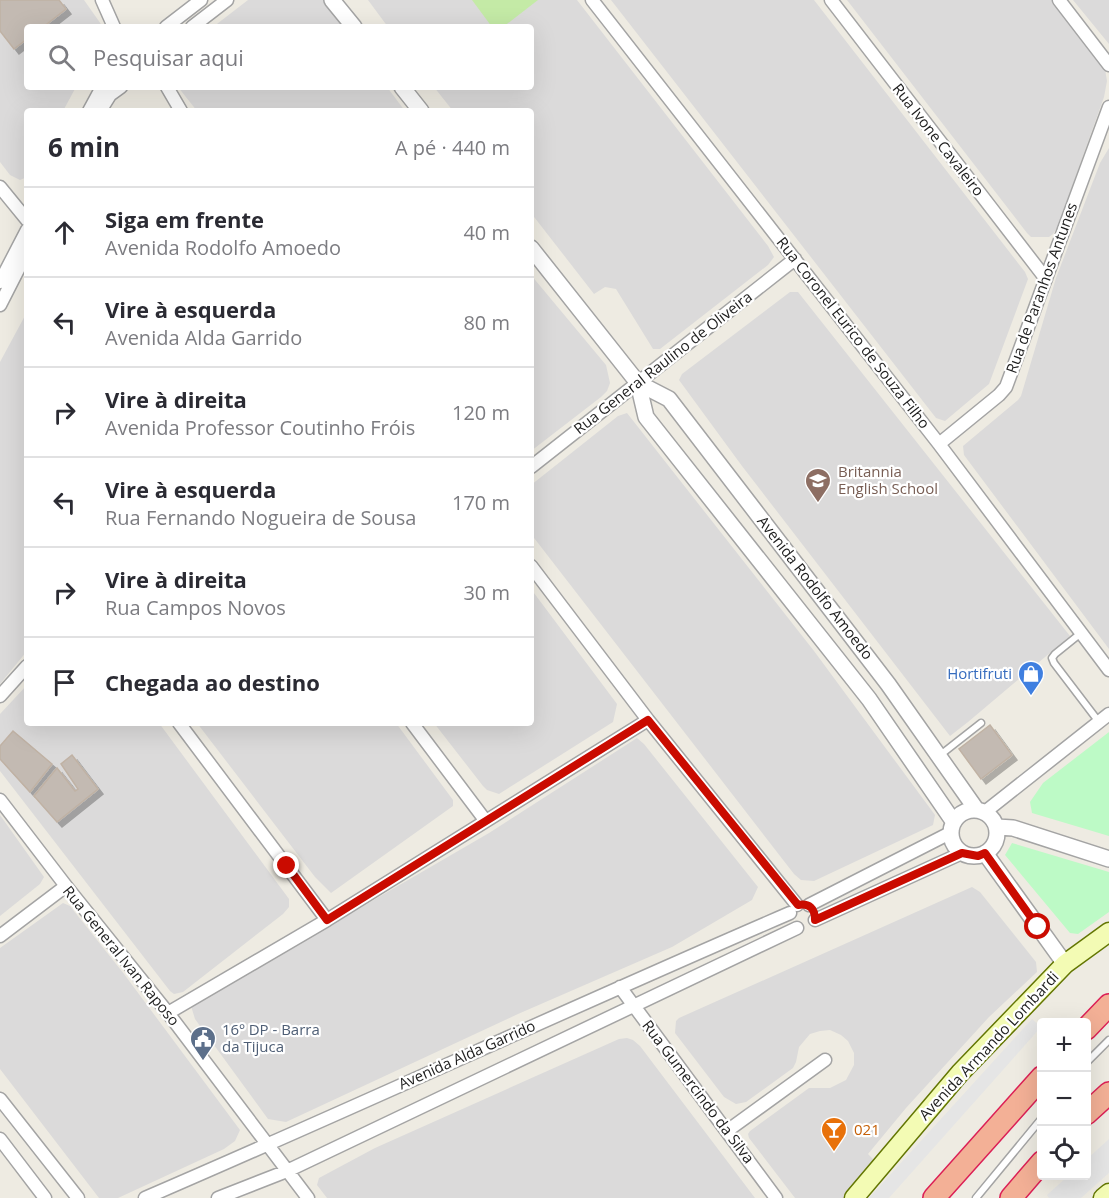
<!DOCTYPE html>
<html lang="pt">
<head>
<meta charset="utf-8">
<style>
  body { margin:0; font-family:"Open Sans",sans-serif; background:#f2f2f3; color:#2b2b33 }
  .controls { position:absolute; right:18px; bottom:18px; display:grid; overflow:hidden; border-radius:6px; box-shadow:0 6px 24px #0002 }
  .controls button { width:54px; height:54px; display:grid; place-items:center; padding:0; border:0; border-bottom:2px solid #e1e1e2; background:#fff; color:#2b2b33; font:30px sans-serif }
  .stop { position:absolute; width:18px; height:18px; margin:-14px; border:4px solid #ca0b00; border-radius:50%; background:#fff }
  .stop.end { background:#ca0b00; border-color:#fff; box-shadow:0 2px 6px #0008 }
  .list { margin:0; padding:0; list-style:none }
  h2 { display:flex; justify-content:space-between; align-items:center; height:78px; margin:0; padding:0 24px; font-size:26px }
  h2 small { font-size:20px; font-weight:400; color:#7c7c81 }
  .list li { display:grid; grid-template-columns:39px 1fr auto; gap:18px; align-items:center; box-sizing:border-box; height:90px; padding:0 24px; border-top:2px solid #e1e1e2 }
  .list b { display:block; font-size:22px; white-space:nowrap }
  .list p { margin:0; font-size:20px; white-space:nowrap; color:#7c7c81 }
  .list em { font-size:20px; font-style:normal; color:#7c7c81 }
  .icon { flex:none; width:33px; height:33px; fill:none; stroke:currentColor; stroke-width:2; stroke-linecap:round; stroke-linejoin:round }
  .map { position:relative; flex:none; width:1109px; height:1198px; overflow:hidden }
  .search { position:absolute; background:#fff; box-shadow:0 6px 24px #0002; left:24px; top:24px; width:510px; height:66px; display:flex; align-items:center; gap:15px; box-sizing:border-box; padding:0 21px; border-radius:6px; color:#7c7c81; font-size:22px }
  .panel { position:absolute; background:#fff; box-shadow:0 6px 24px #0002; left:24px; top:108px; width:510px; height:618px; border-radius:6px }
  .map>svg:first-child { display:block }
</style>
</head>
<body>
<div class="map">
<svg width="1109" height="1198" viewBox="0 0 1109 1198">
  <defs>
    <filter id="shadow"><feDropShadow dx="5" dy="5" stdDeviation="0" flood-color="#0004"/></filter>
  </defs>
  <rect width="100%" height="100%" fill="#eeebe2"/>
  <!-- residential -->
  <path fill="#dbdada" d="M0,0H84L103,27H27V87H76L63,111H27V177L20,180L10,175L0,162Z
    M248,0H324L343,27H213Z
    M368,0H577L768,246L774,257L768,265L660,349H653L616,289L605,287L594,294L531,213V111H453L434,87H531V27H388Z
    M611,0H814L1025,272L1028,279L989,384L945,421L936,418Z
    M847,0H1053L1100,60L1105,69L1107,81L1104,97L1058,226L1053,234L1049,237H1031L1027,233Z
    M1073,0H1109V44Z
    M178,87H387L405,111H197Z
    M1109,148V649L964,455L963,446L1018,400L1021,396L1056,278L1100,163Z
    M531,275L606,365L610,383L607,391L601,397L531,451Z
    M790,292H798L1070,636L968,722L950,736L742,466L679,380L682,374Z
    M27,312V651L0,684V362Z
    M627,413L814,651L935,815L933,825L814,881L801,880L794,874L531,534V485L618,416Z
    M531,589L617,704L613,722L499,794L487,790L483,786L434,723H531Z
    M27,685V723H159L289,899V907L283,914L183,992L174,994L170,991L0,771V714Z
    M197,723H396L453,800V806L331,893L315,877Z
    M637,738L644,744L758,887L752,900L672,947L518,1014L286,1122L268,1119L195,1019L191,1006L489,833Z
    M0,815L44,877L40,884L0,916Z
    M972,887L980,892L1036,962L1037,972L989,1017L906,1108L868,1154L874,1160L843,1198H795L749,1138L748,1134L750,1131L809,1088H830L846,1080L854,1065V1053L848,1041L841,1035L830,1030L820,1031L810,1034L799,1047L796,1062L793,1068L746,1102L736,1104L724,1097L675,1033L676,1021L679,1018Z
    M63,903L70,906L124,974L240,1130L235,1141L224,1149L118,1198H99L0,1069V948Z
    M627,1038L633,1040L640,1046L755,1198H327L317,1185L319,1178L375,1148L619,1039Z"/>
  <!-- grass -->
  <path fill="#c4eaa6" d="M472,0H538L503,27H492Z"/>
  <!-- park -->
  <path fill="#bdfac6" d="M1109,732V836L1032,813L1030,802L1043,783Z
    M1012,843L1109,872V912L1078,934L1070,933L1005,855Z"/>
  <!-- parking -->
  <path fill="#e5e5e5" d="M1032,1019L1041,1027L889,1198H869Z
    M1109,1139V1173L1081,1198H1049L1047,1195L1068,1176H1086L1087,1159Z"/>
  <!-- building -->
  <path fill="#c3bab2" stroke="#c0b2a4" stroke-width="1.5" filter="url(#shadow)" d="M0,0H59L66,9L43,27H27V39L14,49L0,31Z
    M990,725L1012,755L981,779L959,749Z
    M13,731L52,764L30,792L0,759V746Z
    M72,755L98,789L57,822L34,796L57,768L75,791L78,789L61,764Z"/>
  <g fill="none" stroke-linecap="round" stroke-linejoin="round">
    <defs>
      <path id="service" d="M1081,633L1055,654L1052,658L1054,663L1099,722
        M939,756L981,723
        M1086,1063L1109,1040
        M976,1198L1042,1118"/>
      <path id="minor" d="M102,0L114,27
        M592,0L939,444L1109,670
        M831,0L1046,279
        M1059,0L1109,65
        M166,27L201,0
        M192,27L227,0
        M167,87L181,111
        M89,111L102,87
        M100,111L110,95L121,87
        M0,187L27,220
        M0,282L27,230
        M0,305L27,252
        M939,444L999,395L1006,387L1109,107
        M531,467L795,259
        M531,566L648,720L797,905
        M0,696L27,666
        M179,723L327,920
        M412,723L485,820
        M0,800L66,886L168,1013L308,1198
        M985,812L1109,714
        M809,905L950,833
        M815,920L962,853
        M0,936L66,886
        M620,987L776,1198
        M168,1013L327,920L648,720
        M0,1099L78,1198
        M727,1131L825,1060
        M0,1139L45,1198
        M145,1198C361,1105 574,1006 790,913
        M218,1198L287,1171L797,928"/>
      <path id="tertiary" d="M332,0L354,27
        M402,87L421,111
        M531,248L638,383L646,417L869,699L953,821
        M638,383L669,399L888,684L976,809
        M951 833a23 23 0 1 1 46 0a23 23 0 1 1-46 0Z
        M997,827L1013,828L1109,859
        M985,853L1065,964"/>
      <path id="secondary" d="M854,1198L960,1073L1065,964L1109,932
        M1103,1198L1109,1193"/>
      <path id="trunk" d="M1086,1029L1109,1005
        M1086,1114L1109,1093
        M934,1198L1042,1077
        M1011,1198L1042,1162"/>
    </defs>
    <!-- service casing -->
    <use href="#service" stroke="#a4a4a4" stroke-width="9"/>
    <!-- minor casing -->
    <use href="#minor" stroke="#a4a4a4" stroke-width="15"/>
    <!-- tertiary casing -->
    <use href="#tertiary" stroke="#a4a4a4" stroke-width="18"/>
    <!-- secondary casing -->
    <use href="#secondary" stroke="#637602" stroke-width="21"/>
    <!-- trunk casing -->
    <use href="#trunk" stroke="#dc2056" stroke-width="24"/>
    <!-- service -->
    <use href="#service" stroke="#fff" stroke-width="6"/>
    <!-- minor -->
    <use href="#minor" stroke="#fff" stroke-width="12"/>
    <!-- tertiary -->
    <use href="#tertiary" stroke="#fff" stroke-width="15"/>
    <!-- secondary -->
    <use href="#secondary" stroke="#f3fbb4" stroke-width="18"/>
    <!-- trunk -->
    <use href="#trunk" stroke="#f3b096" stroke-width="21"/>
  </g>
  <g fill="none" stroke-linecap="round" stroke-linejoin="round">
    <!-- route -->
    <path stroke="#ca0b00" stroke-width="8" d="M287,866L327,920L648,720L798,905C809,903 815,908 815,920L962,853L978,856L985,853L1038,927"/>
  </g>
  <!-- icons -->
  <defs>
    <symbol id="school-pin" viewBox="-11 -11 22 30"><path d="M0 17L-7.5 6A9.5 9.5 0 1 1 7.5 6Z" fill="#8d6e63" stroke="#fff"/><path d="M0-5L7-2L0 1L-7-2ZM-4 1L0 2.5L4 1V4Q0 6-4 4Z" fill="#fff"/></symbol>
    <symbol id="shop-pin" viewBox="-11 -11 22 30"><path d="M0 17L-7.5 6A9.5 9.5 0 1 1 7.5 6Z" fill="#3f7fe0" stroke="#fff"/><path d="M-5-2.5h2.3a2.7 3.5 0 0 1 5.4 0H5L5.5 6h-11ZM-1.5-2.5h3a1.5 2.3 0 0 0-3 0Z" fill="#fff"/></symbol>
    <symbol id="civic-pin" viewBox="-11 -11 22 30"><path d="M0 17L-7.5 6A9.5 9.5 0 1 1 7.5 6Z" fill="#5c6f8a" stroke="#fff"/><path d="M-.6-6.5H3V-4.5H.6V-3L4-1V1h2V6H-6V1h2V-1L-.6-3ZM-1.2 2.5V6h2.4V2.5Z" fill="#fff"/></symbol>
    <symbol id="bar-pin" viewBox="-11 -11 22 30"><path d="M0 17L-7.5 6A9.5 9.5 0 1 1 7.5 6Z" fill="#e8710a" stroke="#fff"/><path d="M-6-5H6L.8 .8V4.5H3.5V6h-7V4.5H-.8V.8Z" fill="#fff"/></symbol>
  </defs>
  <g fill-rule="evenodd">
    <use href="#school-pin" x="803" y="466" width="30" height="40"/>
    <use href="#shop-pin" x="1016" y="659" width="30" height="40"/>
    <use href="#civic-pin" x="188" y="1024" width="30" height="40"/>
    <use href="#bar-pin" x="819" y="1115" width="30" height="40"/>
  </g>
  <g text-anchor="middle" stroke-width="4.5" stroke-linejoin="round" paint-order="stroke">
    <!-- street labels -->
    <g font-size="15" fill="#1d1d1d" stroke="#fff">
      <text transform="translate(938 140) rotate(52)" y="5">Rua Ivone Cavaleiro</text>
      <text transform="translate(1042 288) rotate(-70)" y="5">Rua de Paranhos Antunes</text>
      <text transform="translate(853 333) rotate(52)" y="5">Rua Coronel Eurico de Souza Filho</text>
      <text transform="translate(663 363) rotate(-38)" y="5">Rua General Raulino de Oliveira</text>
      <text transform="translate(815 588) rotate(52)" y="5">Avenida Rodolfo Amoedo</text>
      <text transform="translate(121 956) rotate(51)" y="5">Rua General Ivan Raposo</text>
      <text transform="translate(989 1046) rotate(-47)" y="5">Avenida Armando Lombardi</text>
      <text transform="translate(467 1055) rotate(-24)" y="5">Avenida Alda Garrido</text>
      <text transform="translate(698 1092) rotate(53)" y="5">Rua Gumercindo da Silva</text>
    </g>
    <!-- education labels -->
    <g font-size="15" fill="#785e54" stroke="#fff" text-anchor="start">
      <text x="838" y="477">Britannia<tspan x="838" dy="17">English School</tspan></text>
    </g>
    <!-- shop labels -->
    <g font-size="15" fill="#366cbe" stroke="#fff" text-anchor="end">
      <text x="1012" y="679">Hortifruti</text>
    </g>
    <!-- service labels -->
    <g font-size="15" fill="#4e5e75" stroke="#fff" text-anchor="start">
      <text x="222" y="1035">16º DP - Barra<tspan x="222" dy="17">da Tijuca</tspan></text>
    </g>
    <!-- food labels -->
    <g font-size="15" fill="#c56008" stroke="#fff" text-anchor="start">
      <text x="854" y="1135">021</text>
    </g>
  </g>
</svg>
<div class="controls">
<button>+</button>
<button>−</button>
<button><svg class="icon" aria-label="locate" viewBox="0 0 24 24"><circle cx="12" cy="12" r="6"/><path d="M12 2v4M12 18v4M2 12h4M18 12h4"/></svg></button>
</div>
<div class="stop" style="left:1038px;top:927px"></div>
<div class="stop end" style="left:287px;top:866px"></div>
<div class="search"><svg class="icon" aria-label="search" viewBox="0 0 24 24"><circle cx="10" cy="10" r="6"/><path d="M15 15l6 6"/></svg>Pesquisar aqui</div>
<section class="panel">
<h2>6 min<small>A pé · 440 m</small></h2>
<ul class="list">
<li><svg class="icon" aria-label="ahead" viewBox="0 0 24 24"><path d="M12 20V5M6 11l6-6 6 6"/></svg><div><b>Siga em frente</b><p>Avenida Rodolfo Amoedo</p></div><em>40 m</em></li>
<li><svg class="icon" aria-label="left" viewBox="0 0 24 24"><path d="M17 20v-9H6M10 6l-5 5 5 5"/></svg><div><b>Vire à esquerda</b><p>Avenida Alda Garrido</p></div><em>80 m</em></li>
<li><svg class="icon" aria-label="right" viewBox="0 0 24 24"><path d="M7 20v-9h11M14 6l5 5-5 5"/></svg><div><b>Vire à direita</b><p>Avenida Professor Coutinho Fróis</p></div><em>120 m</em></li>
<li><svg class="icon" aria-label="left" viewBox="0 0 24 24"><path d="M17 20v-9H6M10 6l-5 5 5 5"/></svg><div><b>Vire à esquerda</b><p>Rua Fernando Nogueira de Sousa</p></div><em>170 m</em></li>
<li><svg class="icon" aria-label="right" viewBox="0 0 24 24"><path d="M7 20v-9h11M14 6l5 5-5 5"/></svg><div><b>Vire à direita</b><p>Rua Campos Novos</p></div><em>30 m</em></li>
<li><svg class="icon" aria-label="arrive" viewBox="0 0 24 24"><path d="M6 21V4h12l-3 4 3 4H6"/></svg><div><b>Chegada ao destino</b></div></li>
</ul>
</section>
</div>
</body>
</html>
